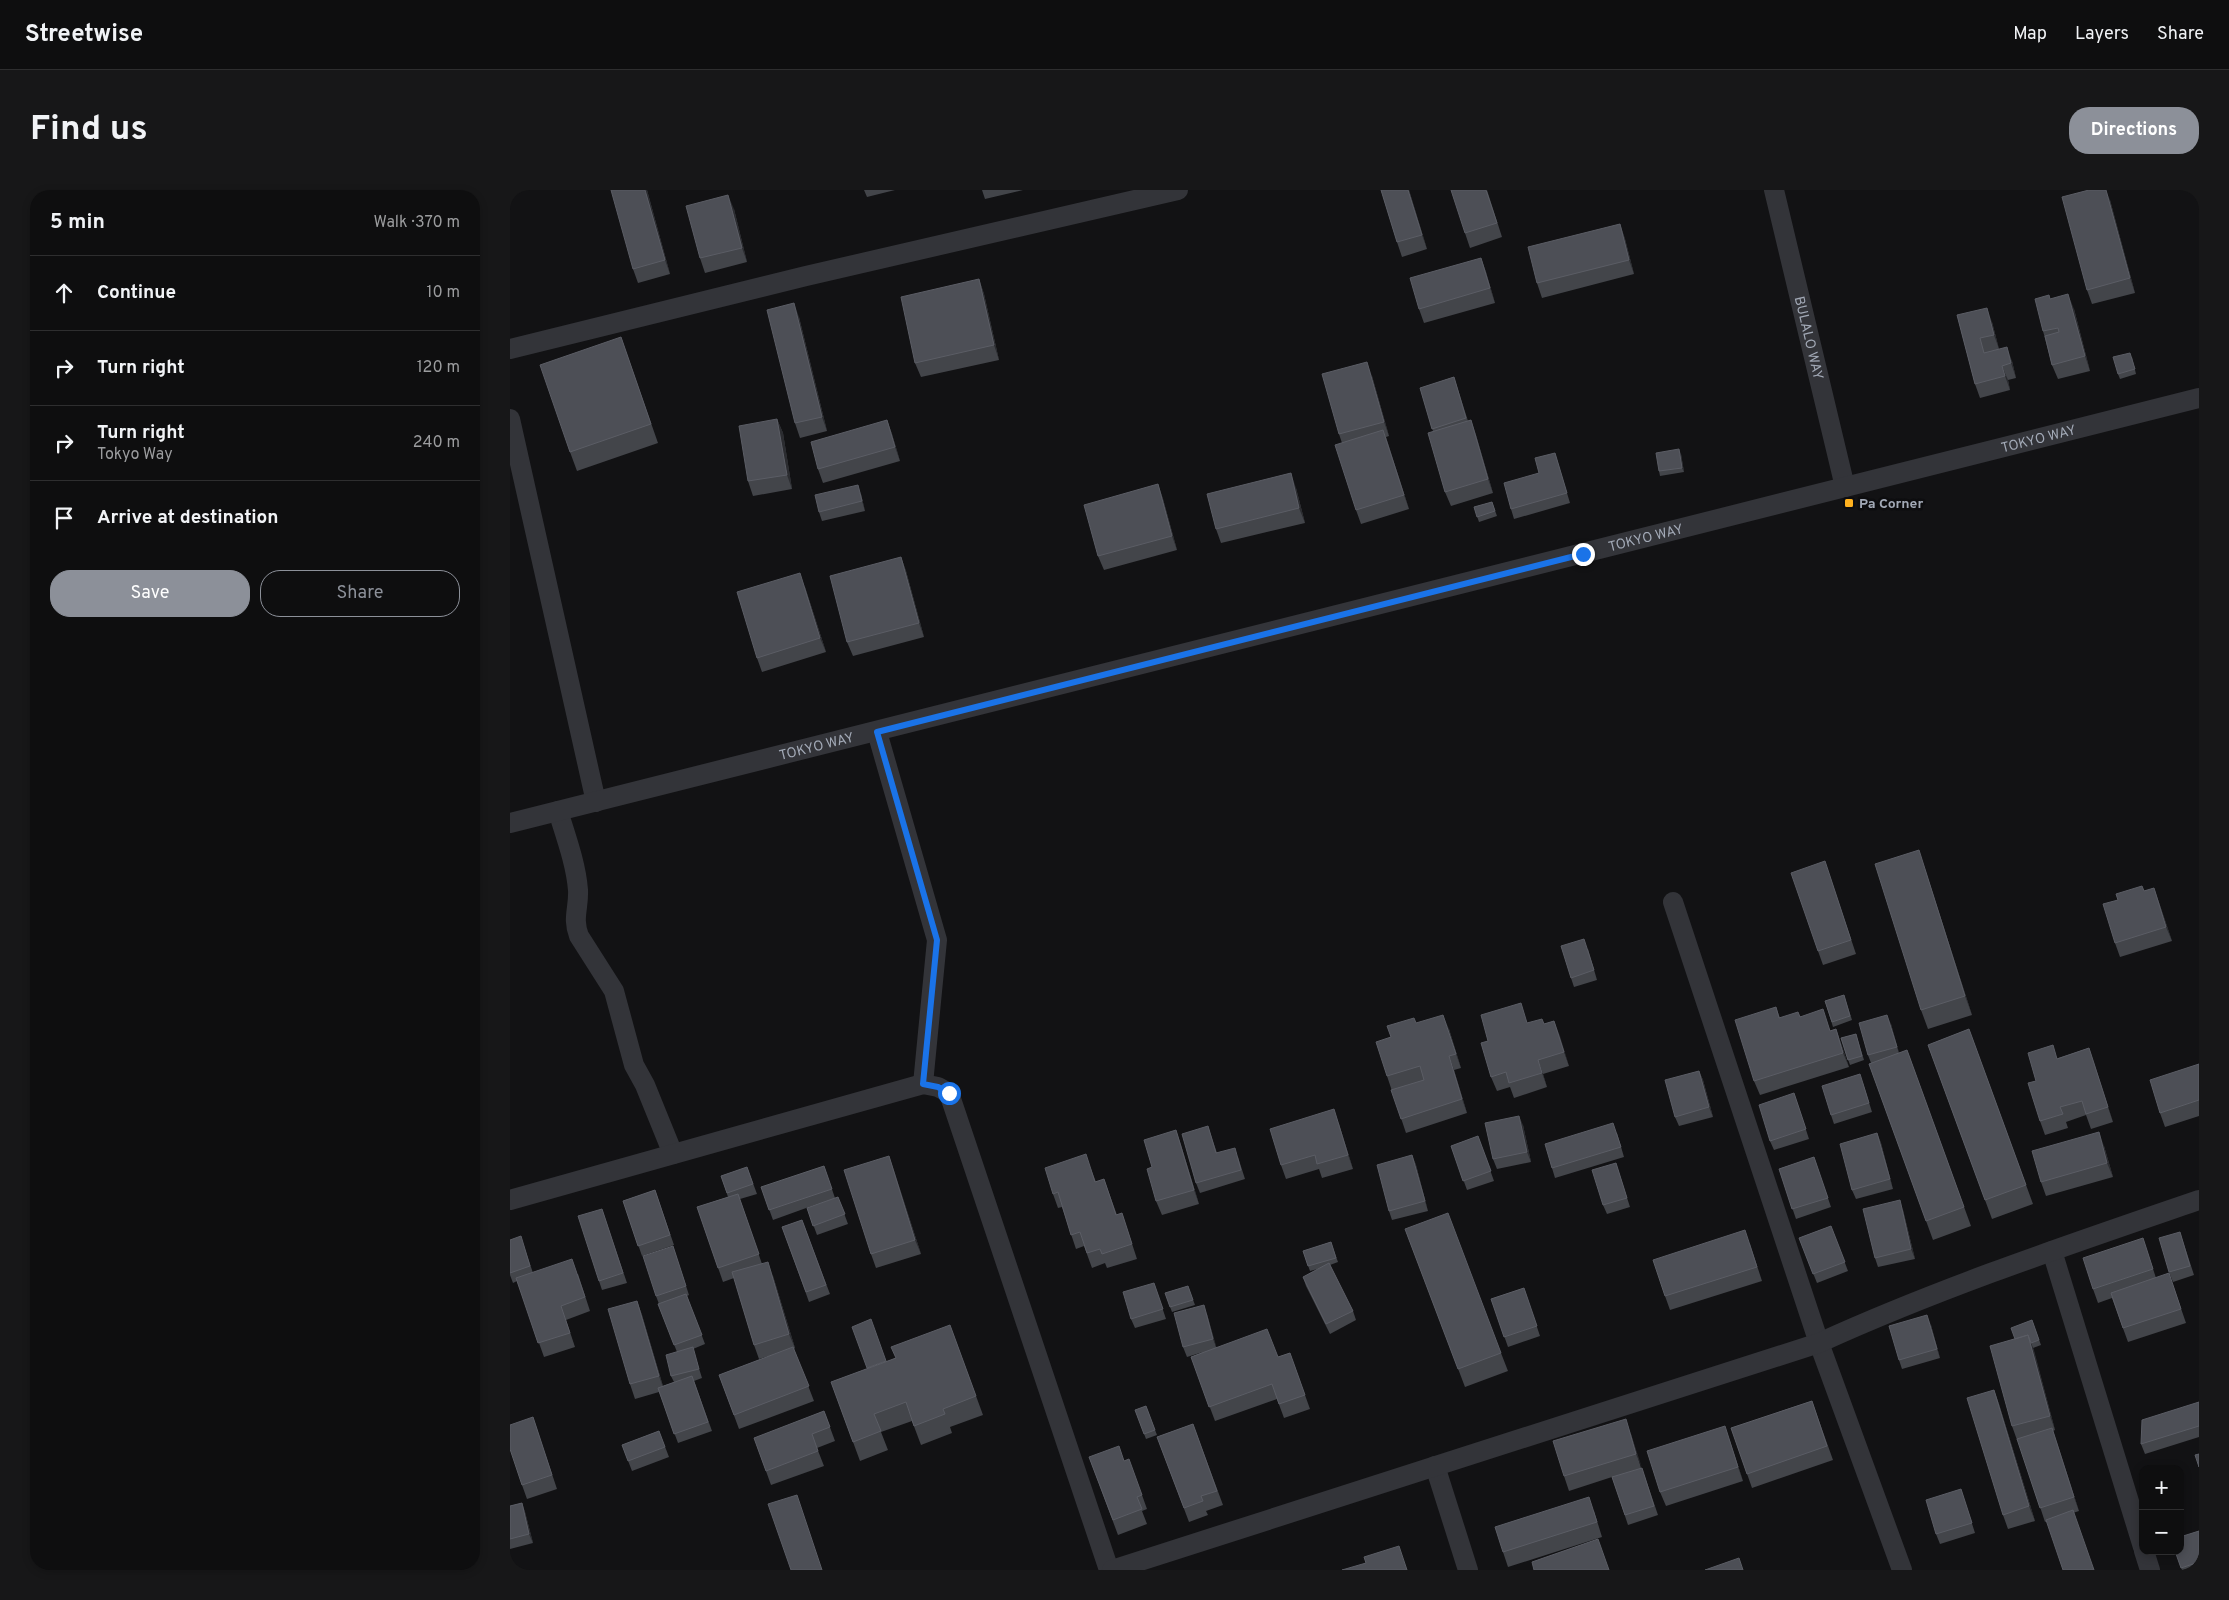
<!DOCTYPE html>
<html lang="en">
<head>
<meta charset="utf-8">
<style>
  body { margin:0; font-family:Overpass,sans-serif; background:#171718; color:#f1f3f6 }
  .controls { position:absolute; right:15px; bottom:15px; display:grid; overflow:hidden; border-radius:10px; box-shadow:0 2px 8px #0003 }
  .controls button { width:45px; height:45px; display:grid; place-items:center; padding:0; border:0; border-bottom:1px solid #2e2e2f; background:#0e0e0f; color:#f1f3f6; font:25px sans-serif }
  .stop { position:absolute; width:15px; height:15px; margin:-11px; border:4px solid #1a73e8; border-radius:50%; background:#fff }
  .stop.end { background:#1a73e8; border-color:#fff; box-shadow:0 1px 5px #0008 }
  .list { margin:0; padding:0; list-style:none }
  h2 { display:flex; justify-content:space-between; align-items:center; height:65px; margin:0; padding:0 20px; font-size:21px }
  h2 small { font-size:16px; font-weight:400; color:#9b9c9e }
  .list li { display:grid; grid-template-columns:32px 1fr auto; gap:15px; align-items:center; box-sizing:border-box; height:75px; padding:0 20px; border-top:1px solid #2e2e2f }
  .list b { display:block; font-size:19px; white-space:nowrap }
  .list p { margin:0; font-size:16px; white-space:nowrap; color:#9b9c9e }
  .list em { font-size:16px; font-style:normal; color:#9b9c9e }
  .actions { display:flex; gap:10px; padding:15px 20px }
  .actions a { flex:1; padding:11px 0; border:1px solid #8c9099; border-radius:20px; text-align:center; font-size:18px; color:#8c9099 }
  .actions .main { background:#8c9099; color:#fff }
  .icon { flex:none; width:28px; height:28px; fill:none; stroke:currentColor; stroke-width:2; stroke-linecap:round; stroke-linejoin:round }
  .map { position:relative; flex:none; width:1689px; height:1380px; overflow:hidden; border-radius:20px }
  header { display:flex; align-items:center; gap:30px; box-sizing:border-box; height:70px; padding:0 25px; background:#0e0e0f; border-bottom:1px solid #2e2e2f }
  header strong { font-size:24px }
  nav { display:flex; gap:28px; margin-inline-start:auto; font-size:18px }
  .intro { display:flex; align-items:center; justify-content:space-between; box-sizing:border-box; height:120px; padding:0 30px }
  h1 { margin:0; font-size:35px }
  .button { padding:12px 22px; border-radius:20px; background:#8c9099; color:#fff; font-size:18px; font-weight:700 }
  main { display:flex; gap:30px; padding:0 30px }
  aside { flex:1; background:#0e0e0f; border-radius:20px; box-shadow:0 2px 8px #0003 }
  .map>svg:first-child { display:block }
</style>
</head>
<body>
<header>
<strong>Streetwise</strong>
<nav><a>Map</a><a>Layers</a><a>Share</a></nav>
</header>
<div class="intro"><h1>Find us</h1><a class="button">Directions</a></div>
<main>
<aside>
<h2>5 min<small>Walk · 370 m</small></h2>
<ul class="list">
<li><svg class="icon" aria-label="ahead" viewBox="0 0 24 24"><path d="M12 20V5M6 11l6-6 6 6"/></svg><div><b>Continue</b></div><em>10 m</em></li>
<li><svg class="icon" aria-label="right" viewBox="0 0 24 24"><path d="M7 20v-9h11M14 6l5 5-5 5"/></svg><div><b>Turn right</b></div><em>120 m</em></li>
<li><svg class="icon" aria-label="right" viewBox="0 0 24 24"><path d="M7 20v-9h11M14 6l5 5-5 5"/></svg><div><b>Turn right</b><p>Tokyo Way</p></div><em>240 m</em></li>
<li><svg class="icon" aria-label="arrive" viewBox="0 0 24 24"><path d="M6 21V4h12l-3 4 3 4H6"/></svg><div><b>Arrive at destination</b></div></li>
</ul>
<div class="actions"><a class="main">Save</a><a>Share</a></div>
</aside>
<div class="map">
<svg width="1689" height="1380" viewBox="0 0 1689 1380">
  <rect width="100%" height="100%" fill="#121214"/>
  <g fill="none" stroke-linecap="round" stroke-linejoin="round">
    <!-- minor -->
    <g stroke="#333439" stroke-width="20">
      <path id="s1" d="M1264,0L1335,297"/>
      <path d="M0,159L296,86L668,0"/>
      <path d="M0,229L86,612"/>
      <path d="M367,542L427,750L413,894"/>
      <path d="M48,621C56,647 66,674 68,700C69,718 62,728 69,746L104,801L124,875L135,895L163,964"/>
      <path id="s2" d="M0,633L1689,208"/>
      <path d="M1163,712L1309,1153L1392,1380"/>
      <path d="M0,1010L413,894L428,897L439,903L599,1380"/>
      <path d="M1542,1061L1633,1357"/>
      <path d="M925,1276L958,1380"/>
      <path d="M1634,1361L1640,1380"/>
      <path d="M602,1380L1309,1153C1432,1097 1561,1054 1689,1010"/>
    </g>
  </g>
  <!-- wall -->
  <path fill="#43454a" d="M137,0L160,84L128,93L123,79Z
    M354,0H385L357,7Z
    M472,0H513L475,9Z
    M871,0H899L917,59L892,67L887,52Z
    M977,0L992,47L960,58L955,43Z
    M1600,10L1625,103L1582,114L1577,100Z
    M224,19L237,72L195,83L190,68Z
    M1110,34L1115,49L1124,84L1032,108L1027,93Z
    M971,68L976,82L985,113L914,133L909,119Z
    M469,89L474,104L489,170L411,187L405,173Z
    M1540,109L1564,119L1580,181L1548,189L1542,175L1533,141Z
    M1447,125L1482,132L1489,159L1502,171L1506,188L1498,190L1500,200L1470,208L1465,194Z
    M289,127L317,241L290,248L285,233Z
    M111,147L148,253L67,281L60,262Z
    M1622,167L1626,184L1610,189L1608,184Z
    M862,186L879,246L876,247L899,319L851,334L846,320L832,253L829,244Z
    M944,187L958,231L961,230L966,245L983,303L941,316L935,302L923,241L910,198Z
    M267,229L273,243L282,299L243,306L238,291Z
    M377,230L382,244L390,271L313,293L308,279Z
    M1045,263L1060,313L1004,329L1001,319Z
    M1171,264L1174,282L1150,286L1149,281Z
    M648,294L653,309L667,360L594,380L588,366Z
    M786,298L795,333L711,353L706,339Z
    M351,304L355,321L312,331L309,322Z
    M982,312L987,326L969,332L964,317Z
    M391,367L396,381L414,447L343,466L337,452Z
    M295,397L316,462L252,482L247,468Z
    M1415,679L1462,825L1418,839L1411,820Z
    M1320,686L1346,764L1313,775L1308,761Z
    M1644,698L1662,751L1610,767L1605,753L1634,701Z
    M1078,759L1087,790L1064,797L1061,788Z
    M1334,805L1342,830L1323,837L1315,811Z
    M1266,817L1270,828L1290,826L1320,841L1326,839L1339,877L1250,905L1244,891Z
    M1044,831L1059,876L1033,884L1037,897L1004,908L1000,897L987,901L981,887L978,851L1018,833L1034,834Z
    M906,833L939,839L951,878L944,880L957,923L896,943L877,886L881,847Z
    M1381,834L1389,863L1397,860L1461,1036L1423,1050L1359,874L1361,873L1358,865Z
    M1459,839L1523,1014L1482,1029L1418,855Z
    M1346,844L1354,870L1340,875L1331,848Z
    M1579,858L1603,932L1581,939L1576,925L1556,932L1558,938L1535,945L1530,931L1526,891L1548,868Z
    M1689,874V926L1655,937L1650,923Z
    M1189,881L1193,890L1203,927L1169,936L1165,927Z
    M1353,893L1362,922L1324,934L1321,925Z
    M1284,903L1299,949L1264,960L1260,951Z
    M829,934L843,979L812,988L809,979L776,989L771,975Z
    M1013,935L1021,972L987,979L983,969Z
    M698,936L707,963L728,967L735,989L690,1003L686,993Z
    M666,940L671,955L689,1014L652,1025L646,1011L642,977Z
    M1107,943L1114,967L1045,988L1042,978Z
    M1367,943L1371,953L1383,999L1346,1009L1342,1000Z
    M968,946L984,991L957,1000L941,956Z
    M1594,956L1603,987L1536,1006L1531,992Z
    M902,965L906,975L918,1021L882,1030L879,1021Z
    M379,966L411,1064L366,1078L361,1064Z
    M1304,967L1321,1017L1286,1029L1269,979Z
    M1106,973L1120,1017L1097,1024L1093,1015Z
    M314,976L325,1008L328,1007L338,1034L307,1045L297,1018L310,1013L263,1030L251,997Z
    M237,977L247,1004L230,1009L252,1074L263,1086L285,1158L284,1159L304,1211L229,1239L209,1185L259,1166L249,1169L244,1155L224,1088L213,1092L187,1017L218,1007L211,986Z
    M581,979L586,992L594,989L607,1025L612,1023L627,1069L597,1078L595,1073L582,1078L574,1056L566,1059L552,1017L548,1018L543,1004Z
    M145,1000L164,1055L132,1066L113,1011Z
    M92,1019L117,1093L92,1100L89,1091Z
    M1393,1020L1405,1069L1368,1077L1365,1068Z
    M292,1030L320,1104L299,1112L272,1037Z
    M1321,1036L1338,1081L1307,1093L1289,1048Z
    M895,1039L991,1163L998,1181L955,1197Z
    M1670,1042L1684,1085L1663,1092L1659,1082Z
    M1633,1048L1646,1088L1664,1098L1676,1133L1618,1152L1602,1108L1588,1113L1583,1099Z
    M0,1050L14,1056L23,1083L68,1084L80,1121L56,1130L65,1157L34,1167L7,1091L3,1093L0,1085Z
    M821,1052L828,1072L820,1075L843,1121L846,1130L820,1144L796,1096L793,1087L811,1078L800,1081L793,1061Z
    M1240,1054L1252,1091L1160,1120L1155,1106Z
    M163,1056L179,1105L177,1106L195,1154L183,1159L192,1188L184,1191L202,1241L168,1253L149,1202L125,1209L120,1194L127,1111L132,1125L153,1196L164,1192L161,1186L167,1162L148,1114H149L146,1106Z
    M644,1093L656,1129L625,1138L621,1129Z
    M678,1096L685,1115L662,1122L655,1103Z
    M1014,1098L1030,1146L998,1157L981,1109Z
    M697,1124L706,1157L768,1167L780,1163L800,1219L774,1228L767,1209L705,1231L681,1167L693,1162L677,1167L673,1157Z
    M1522,1130L1531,1155L1523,1158L1545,1240L1543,1241L1569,1321L1535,1332L1508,1250H1507L1502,1236L1505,1149Z
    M440,1135L473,1225L440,1237L442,1243L411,1255L402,1231L371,1242L378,1260L350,1271L321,1192L386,1168Z
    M1421,1135L1430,1168L1392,1179L1389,1170Z
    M1484,1200L1489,1214L1525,1331L1498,1339L1493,1325Z
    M1302,1211L1323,1270L1242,1298L1221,1238Z
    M1689,1212V1247L1635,1264L1631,1254Z
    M636,1216L647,1245L636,1249L625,1220Z
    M314,1221L325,1251L307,1258L314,1276L261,1295L244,1248Z
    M23,1227L47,1299L17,1309L12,1295Z
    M683,1234L713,1315L696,1321L698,1325L679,1332L647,1247Z
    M149,1241L159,1267L122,1281L112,1255Z
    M1121,1244L1131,1278L1135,1287L1148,1325L1118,1335L1102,1287L1059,1301L1054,1286Z
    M1220,1251L1233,1291L1156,1316L1150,1302Z
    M579,1267L614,1271L632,1305L637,1319L632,1321L637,1334L608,1345Z
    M1451,1299L1465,1343L1430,1354L1426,1344Z
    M12,1313L15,1322L23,1353L0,1359V1316Z
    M1084,1321L1092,1347L998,1377L993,1362Z
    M1689,1341V1380H1672L1665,1361Z"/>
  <!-- shaded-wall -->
  <path fill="#2b2c30" d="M135,0H137L160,84L155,70Z
    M898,0H899L917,59L912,45Z
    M1596,0L1600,10L1625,103L1620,88Z
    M218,5L224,19L237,72L232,58Z
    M1110,34L1115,49L1124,84L1119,70Z
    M971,68L976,82L985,113L980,98Z
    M469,89L474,104L489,170L484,155Z
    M1558,104L1564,119L1580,181L1575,166Z
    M284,113L289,127L317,241L312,227Z
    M1477,118L1482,132L1489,159L1484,145Z
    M1497,157L1502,171L1506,188L1501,173Z
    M857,172L862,186L879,246L874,232Z
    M1492,176L1498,190L1500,200L1495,186Z
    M267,229L273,243L282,299L277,285Z
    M377,230L382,244L390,271L385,257Z
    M961,230L966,245L983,303L978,289Z
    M873,240L878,254L899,319L894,305Z
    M1169,259L1171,264L1174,282L1172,278Z
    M781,283L786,298L795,333L789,318Z
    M648,294L653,309L667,360L662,346Z
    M348,295L351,304L355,321L352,311Z
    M391,367L396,381L414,447L409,433Z
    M290,383L295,397L316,462L310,448Z
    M1409,660L1415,679L1462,825L1455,806Z
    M1644,698L1649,712L1662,751L1656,737Z
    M933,825L939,839L951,878L946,864Z
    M1377,825L1381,834L1390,866L1387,857Z
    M1044,831L1050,846L1059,876L1054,862Z
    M1326,839L1331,853L1339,877L1333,863Z
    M1579,858L1584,872L1603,932L1598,917Z
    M939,866L944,880L957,923L952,909Z
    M1028,870L1033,884L1037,897L1032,883Z
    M1189,881L1193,890L1203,927L1199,917Z
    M824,919L829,934L843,979L838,965Z
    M1009,926L1013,935L1021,972L1017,962Z
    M666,940L671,955L689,1014L684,1000Z
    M1589,942L1594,956L1603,987L1597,973Z
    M1367,943L1371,953L1383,999L1380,989Z
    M902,965L906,975L918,1021L915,1011Z
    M379,966L384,980L411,1064L405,1050Z
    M1390,1010L1393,1020L1405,1069L1401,1059Z
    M258,1072L263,1086L285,1158L279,1144Z
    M127,1111L132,1125L154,1200L149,1186Z
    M694,1115L697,1124L707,1159L703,1149Z
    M1417,1125L1421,1135L1430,1168L1427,1159Z
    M1518,1145L1524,1160L1545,1240L1540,1226Z
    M1484,1200L1489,1214L1525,1331L1519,1316Z
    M1116,1229L1121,1244L1132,1278L1126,1264Z
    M1215,1236L1220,1251L1233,1291L1228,1277Z
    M1542,1238L1547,1252L1569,1321L1564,1307Z
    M12,1313L15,1322L23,1353L19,1344Z"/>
  <!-- building -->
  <path fill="#4d4f56" stroke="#5b5d65" d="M101,0H135L155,70L123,79Z
    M871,0H898L912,45L887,52Z
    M941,0H976L987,33L955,43Z
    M1579,0H1596L1620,88L1577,100L1552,7Z
    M218,5L232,58L190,68L176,16Z
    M1110,34L1119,70L1027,93L1018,57Z
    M971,68L980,98L909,119L900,88Z
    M469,89L484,155L405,173L391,107Z
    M1558,104L1575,166L1542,175L1535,146L1549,142L1548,138L1533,141L1525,109L1539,105L1540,109Z
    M284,113L312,227L285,233L257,120Z
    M1477,118L1484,145L1470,148L1474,163L1497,157L1501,173L1492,176L1495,186L1465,194L1447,125Z
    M111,147L141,234L60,262L30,175Z
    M1620,163L1625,179L1608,184L1603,167Z
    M857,172L874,232L829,244L812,184Z
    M944,187L956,228L922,239L910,198Z
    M267,229L277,285L238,291L229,236Z
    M377,230L385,257L308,279L301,252Z
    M961,230L978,289L935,302L918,243Z
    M873,240L894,305L846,320L825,255Z
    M1169,259L1172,278L1149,281L1146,263Z
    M1045,263L1057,303L1001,319L994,293L1029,283L1025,268Z
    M781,283L789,318L706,339L697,304Z
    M648,294L662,346L588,366L574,315Z
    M348,295L352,311L309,322L305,305Z
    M982,312L985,321L967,327L964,317Z
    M391,367L409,433L337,452L320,386Z
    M290,383L310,448L247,468L227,402Z
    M1409,660L1455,806L1411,820L1365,674Z
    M1315,671L1341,750L1308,761L1281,683Z
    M1632,696L1634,701L1644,698L1656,737L1605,753L1593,714L1608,710L1606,704Z
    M1074,749L1084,780L1061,788L1051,756Z
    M1334,805L1340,826L1322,832L1315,811Z
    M1011,813L1017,833L1032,829L1034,834L1044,831L1054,862L1028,870L1032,883L999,893L996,882L981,887L971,853L978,851L971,825Z
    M1266,817L1269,828L1288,822L1290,827L1313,819L1320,841L1326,839L1333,863L1244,891L1225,830Z
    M933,825L946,864L939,866L952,909L891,929L881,900L914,890L910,876L877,886L866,852L881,847L877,836L904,828L906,833Z
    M1377,825L1387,857L1358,865L1349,833Z
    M1459,839L1516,995L1475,1010L1418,855Z
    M1346,844L1352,866L1338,870L1331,848Z
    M1543,855L1547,869L1579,858L1598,917L1576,924L1572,911L1550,917L1553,924L1530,931L1518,893L1526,891L1518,863Z
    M1397,860L1454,1017L1416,1031L1359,874Z
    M1689,874V910L1650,923L1640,890Z
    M1189,881L1199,917L1165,927L1155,890Z
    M1350,884L1359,913L1321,925L1312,896Z
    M1284,903L1296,939L1260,951L1249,915Z
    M824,919L838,965L807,974L805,965L771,975L760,939Z
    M1009,926L1017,962L983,969L975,933Z
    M1103,933L1111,957L1042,978L1035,954Z
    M698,936L706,963L725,958L731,980L686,993L672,944Z
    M666,940L684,1000L646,1011L637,979L642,977L634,950Z
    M1589,942L1597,973L1531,992L1522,961Z
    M1367,943L1380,989L1342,1000L1330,954Z
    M968,946L981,981L953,991L941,956Z
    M576,964L585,992L594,989L606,1025L612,1023L622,1054L592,1064L590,1059L577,1063L570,1042L561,1045L548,1002L543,1004L535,978Z
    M902,965L915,1011L879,1021L867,975Z
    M379,966L405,1050L361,1064L334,980Z
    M1304,967L1318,1008L1282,1019L1269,979Z
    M1106,973L1117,1008L1093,1015L1082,980Z
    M314,976L322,999L259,1020L251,997Z
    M237,977L243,994L217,1003L211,986Z
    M145,1000L160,1045L128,1056L113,1011Z
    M228,1004L249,1064L208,1078L187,1017Z
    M328,1007L335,1024L303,1036L297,1018Z
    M1390,1010L1401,1059L1365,1068L1353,1019Z
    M92,1019L113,1083L89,1091L68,1026Z
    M938,1023L991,1163L948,1179L895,1039Z
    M292,1030L316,1095L296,1102L272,1037Z
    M1321,1036L1335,1072L1303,1084L1289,1048Z
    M1235,1040L1247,1077L1155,1106L1143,1070Z
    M1670,1042L1680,1076L1659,1082L1649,1048Z
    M11,1046L20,1076L0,1083V1050Z
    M1633,1048L1643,1079L1583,1099L1573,1068Z
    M821,1052L826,1068L798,1076L793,1061Z
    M163,1056L176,1096L146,1106L133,1066Z
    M62,1069L75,1107L51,1116L60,1143L28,1153L6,1088Z
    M258,1072L279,1144L244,1155L222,1082Z
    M819,1073L843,1121L816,1134L793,1087Z
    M1659,1083L1671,1119L1613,1138L1601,1103Z
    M644,1093L653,1119L621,1129L613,1102Z
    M678,1096L683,1110L660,1117L655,1103Z
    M1014,1098L1027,1136L994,1147L981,1109Z
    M176,1104L192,1145L164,1155L148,1114Z
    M127,1111L149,1186L120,1194L98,1119Z
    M694,1115L703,1149L673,1157L664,1123Z
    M1417,1125L1427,1159L1389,1170L1379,1136Z
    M361,1129L376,1171L357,1178L342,1137Z
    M1522,1130L1529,1150L1521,1153L1518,1145L1505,1149L1501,1138Z
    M440,1135L466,1206L433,1219L435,1224L404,1236L396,1212L364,1224L371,1241L343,1252L321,1192L386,1168L381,1157Z
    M757,1139L768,1167L780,1163L795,1205L769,1214L762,1194L699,1217L681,1167Z
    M1518,1145L1540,1226L1502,1236L1480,1156Z
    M183,1157L189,1179L161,1186L156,1165Z
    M283,1157L299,1196L224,1225L209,1185Z
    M182,1186L198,1232L164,1244L148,1198Z
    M1484,1200L1519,1316L1493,1325L1457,1208Z
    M1302,1211L1317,1256L1237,1284L1221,1238Z
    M1689,1212V1236L1631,1254L1632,1230Z
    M636,1216L645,1240L634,1244L625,1220Z
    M314,1221L320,1237L302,1244L308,1261L256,1281L244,1248Z
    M23,1227L42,1285L12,1295L0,1259V1235Z
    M1116,1229L1126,1264L1054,1286L1043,1251Z
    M683,1234L707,1301L691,1306L693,1311L674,1318L647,1247Z
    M1215,1236L1228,1277L1150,1302L1137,1261Z
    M1542,1238L1564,1307L1530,1318L1507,1249Z
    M149,1241L155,1257L118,1271L112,1255Z
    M609,1256L614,1271L619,1269L632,1305L627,1307L632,1319L603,1330L579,1267Z
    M1689,1264V1277L1685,1265Z
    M1132,1278L1144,1316L1115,1325L1102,1287Z
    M1451,1299L1462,1333L1426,1344L1416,1310Z
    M287,1305L312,1380H281L258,1314Z
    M1079,1307L1087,1332L993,1362L985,1337Z
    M12,1313L19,1344L0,1349V1316Z
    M1563,1320L1584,1380H1553L1536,1330Z
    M1689,1341V1372L1671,1378L1665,1361H1670V1347Z
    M1088,1349L1099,1380H1024L1022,1372Z
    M889,1356L897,1380H832L856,1373L854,1367Z
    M1229,1368L1233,1380H1195Z"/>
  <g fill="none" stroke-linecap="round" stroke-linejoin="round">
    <!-- route -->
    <path stroke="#1a73e8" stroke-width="6" d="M439,903L428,897L413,894L427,750L367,542L1073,364"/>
  </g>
  <!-- markers -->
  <rect fill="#ffb11f" stroke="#0d0d0f" stroke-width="2" x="1334" y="308" width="10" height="10" rx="2.5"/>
  <g text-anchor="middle" stroke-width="5" stroke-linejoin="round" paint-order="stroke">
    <!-- street labels -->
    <g font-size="14" fill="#a2a9b6" stroke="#0d0d0f">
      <text dy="5" stroke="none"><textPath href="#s1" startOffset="152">BULALO WAY</textPath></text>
      <text dy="5" stroke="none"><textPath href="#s2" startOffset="1576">TOKYO WAY</textPath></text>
      <text dy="5" stroke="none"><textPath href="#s2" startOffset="1171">TOKYO WAY</textPath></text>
      <text dy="5" stroke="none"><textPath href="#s2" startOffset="316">TOKYO WAY</textPath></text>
    </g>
    <!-- poi labels -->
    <g font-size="14" font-weight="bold" fill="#a2a9b6" stroke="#0d0d0f" text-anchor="start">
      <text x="1349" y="318">Pa Corner</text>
    </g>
  </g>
</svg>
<div class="controls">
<button>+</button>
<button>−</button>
</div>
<div class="stop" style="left:439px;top:903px"></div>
<div class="stop end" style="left:1073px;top:364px"></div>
</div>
</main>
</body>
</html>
